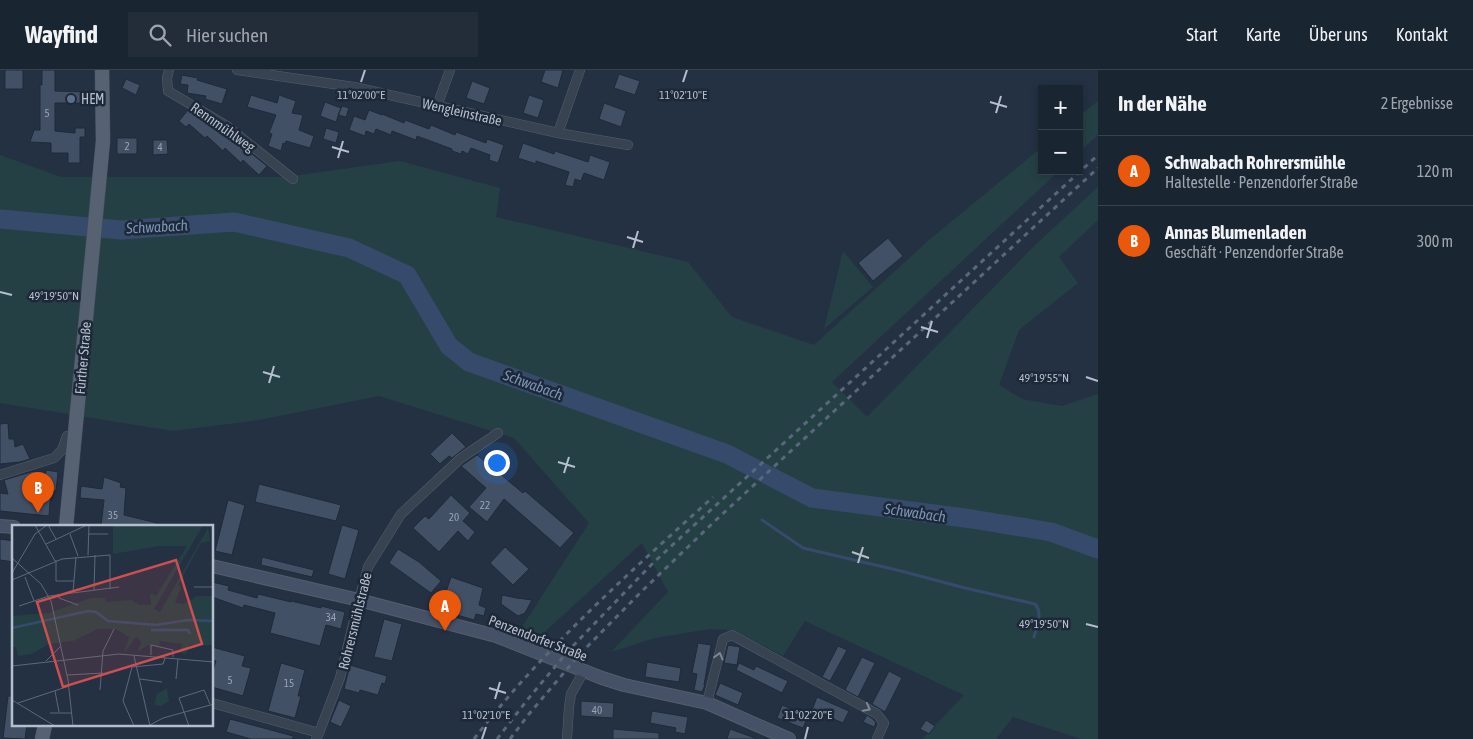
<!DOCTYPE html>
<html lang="de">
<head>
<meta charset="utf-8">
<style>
  body { margin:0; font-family:"Asap Condensed",sans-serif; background:#232d3a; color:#f1f3f6 }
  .controls { position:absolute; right:15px; top:15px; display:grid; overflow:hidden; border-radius:0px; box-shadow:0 2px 8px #0003 }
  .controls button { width:45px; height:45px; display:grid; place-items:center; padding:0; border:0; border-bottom:1px solid #38424d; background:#1a2532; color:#f1f3f6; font:25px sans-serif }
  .you { position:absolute; left:496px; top:392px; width:18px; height:18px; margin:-12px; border:4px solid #fff; border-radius:50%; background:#1a73e8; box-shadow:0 0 0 8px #1a73e833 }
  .badge { display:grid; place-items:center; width:32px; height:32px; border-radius:50%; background:#ea580c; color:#fff; font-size:16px; font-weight:700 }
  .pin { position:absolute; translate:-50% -41px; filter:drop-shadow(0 1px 2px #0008) }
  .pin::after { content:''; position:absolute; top:26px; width:18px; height:15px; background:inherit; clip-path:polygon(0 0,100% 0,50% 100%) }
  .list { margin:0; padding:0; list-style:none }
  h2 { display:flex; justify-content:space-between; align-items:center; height:65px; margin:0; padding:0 20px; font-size:21px }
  h2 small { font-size:16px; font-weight:400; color:#9fa5ac }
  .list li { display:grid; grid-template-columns:32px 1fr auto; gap:15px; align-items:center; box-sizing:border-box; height:70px; padding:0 20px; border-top:1px solid #38424d }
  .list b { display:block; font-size:19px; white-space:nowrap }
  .list p { margin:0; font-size:16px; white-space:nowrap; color:#9fa5ac }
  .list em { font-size:16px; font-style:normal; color:#9fa5ac }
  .icon { flex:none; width:28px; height:28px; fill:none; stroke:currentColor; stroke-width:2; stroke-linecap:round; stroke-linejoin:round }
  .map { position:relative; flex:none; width:1098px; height:669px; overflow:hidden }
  header { display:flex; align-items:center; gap:30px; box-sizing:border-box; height:70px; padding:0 25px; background:#1a2532; border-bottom:1px solid #38424d }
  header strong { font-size:24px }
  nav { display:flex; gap:28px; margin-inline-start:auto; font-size:18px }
  .search { width:350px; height:45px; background:#232d3a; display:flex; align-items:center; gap:12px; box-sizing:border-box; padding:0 18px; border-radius:0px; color:#9fa5ac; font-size:19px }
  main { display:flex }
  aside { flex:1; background:#1a2532 }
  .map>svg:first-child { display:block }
</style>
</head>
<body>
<header>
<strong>Wayfind</strong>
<div class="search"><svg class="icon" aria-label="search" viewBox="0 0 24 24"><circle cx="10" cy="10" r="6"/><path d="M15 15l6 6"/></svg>Hier suchen</div>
<nav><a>Start</a><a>Karte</a><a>Über uns</a><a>Kontakt</a></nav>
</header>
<main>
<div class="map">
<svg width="1098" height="669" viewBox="0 0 1098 669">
  <rect width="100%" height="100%" fill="#233143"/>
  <!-- green -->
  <path fill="#254044" d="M1098,31V65L1079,82V46Z
    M1042,77V101H1059L832,312L867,347L1034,176L1098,117V150L1059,187L1078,213L1019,260L999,315L1022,329L1062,336L1098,324V669H1081L1013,647L996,669H922L964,625L805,551L783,586L734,560L709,559L655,568L611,582L668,522L642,473L538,568L520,560L589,453L514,368L379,326L259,350L173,361L0,333V85L61,107H285L400,91L500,118L496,147L688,192L732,247L814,275L929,170Z
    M843,181L873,217L824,259Z"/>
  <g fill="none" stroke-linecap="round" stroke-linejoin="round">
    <!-- stream -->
    <path stroke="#364b6b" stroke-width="3" d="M762,450L803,478L901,501L965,518L1035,534C1043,543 1037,556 1034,567"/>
    <!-- river -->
    <path stroke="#364b6b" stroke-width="19" d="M0,149L121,160L234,152L349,178L407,205L449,276L469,292L727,384L812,428L972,449L1051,462L1098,479"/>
  </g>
  <!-- building -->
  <path fill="#425065" stroke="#1f2a3a" d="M5,0H23V19H5Z
    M42,0H55V21L86,22V33H55V61L75,63V58H85V67H80V93H68V83H51V73L30,72L34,60H40V15H42Z
    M545,0H563L558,18L541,12Z
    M619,4L640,11L635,25L614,18Z
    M182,5L198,8L197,10L227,19L222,34L205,29L206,26L187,23L188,15L180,14Z
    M126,9L140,15L136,25L122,18Z
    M472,11L490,18L484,34L466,28Z
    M251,25L277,33L279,25L296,31L292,43L303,45L299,60L314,66L310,78L286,71L285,74L283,73L281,81L268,76L272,64L269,63L276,45L247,37Z
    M529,25L544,30L538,48L523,43Z
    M325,32L341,38L336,52L320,46Z
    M604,33L626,41L621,57L599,49Z
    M342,36L349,38L346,47L338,45Z
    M188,40L215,58L216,56L222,60L267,96L259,105L243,90L241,93L225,78L223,81L207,66L205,68L189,54L186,57L179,51Z
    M369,40L382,45V44L404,53L405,50L429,59L431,55L455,65L456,62L486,73L487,69L504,75L498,93L489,90L490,85L471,78L468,84L462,81L461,84L452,81V79L417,66L416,70L392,61L391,65L376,59L374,64L366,61L365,66L349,60L354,46L365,50Z
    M326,58L339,62L336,73L323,69Z
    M117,68H137V84H117Z
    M153,70H167L168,84L153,85Z
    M523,73L554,84L555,81L588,92L590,85L610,92L604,110L584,103L581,111L575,109L573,117L565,115L569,102L536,91V94L518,88Z
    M888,168L903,186L873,211L858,193Z
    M8,353L9,369H14L15,377L23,374L30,389L20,392L0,394V354Z
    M452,363L466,377L452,388L449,386L440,394L430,384Z
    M477,385L523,423L525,421L574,463L560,478L504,429L487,452L469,437L486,418L461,396Z
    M46,400L58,402L56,421L51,420L49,446L0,441V423L8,424L4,410L34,401L42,427Z
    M104,407L121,413L120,417L126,418L124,445L157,453V456H101L104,430L80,428L81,416L102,419Z
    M259,414L341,435L336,451L255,432Z
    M451,425L470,443L463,451L475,462L468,471L458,461L439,482L413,458L425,446L429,449Z
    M228,430L245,435L232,485L215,481Z
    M342,455L359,460L345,509L328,504Z
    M0,469L14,471V492L0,490Z
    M505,477L529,499L513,515L490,493Z
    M398,479L419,492L441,511L431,523L389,493Z
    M262,487L314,500L312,507L261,495Z
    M451,507L483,518L479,535L486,538L484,546L476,544L474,550L440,540Z
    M212,512L229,516L228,520L257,528L258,524L291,532V531L321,538V536L345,542L341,559L326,555L320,576L270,563L275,543L244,535L243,538L212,527Z
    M502,525L517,528L532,530L525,543L518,546L501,534Z
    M384,549L402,554L392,591L374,587Z
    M698,573L711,575L704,615H705L702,622L694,620L697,604L692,603Z
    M728,575L740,577L737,595L724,593Z
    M838,576L847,580L830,611L822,607Z
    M212,577L245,586L242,596L251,598L243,626L212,617V604L216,591L212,590Z
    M862,587L875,593L858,627L845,620Z
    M647,592L681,598L679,612L645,607Z
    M281,593L305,600L298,626H301L295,648L268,641Z
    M739,593L754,600L756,596L788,611L782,623L736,600Z
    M350,595L387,606L385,614L382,613L378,625L360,620L359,623L344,619Z
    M889,601L902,608L885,642L872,634Z
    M720,613L743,623L738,635L715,625Z
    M8,626H14V655H27L25,669L3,668Z
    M817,627L849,641L843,653L812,640Z
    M339,630L351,636L341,657L330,652Z
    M581,631L614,633L613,648L581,646Z
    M782,635L808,646L803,658L777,648Z
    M652,641L688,647L685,664L675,662L676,658L650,653Z
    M867,645L873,649L876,653L874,657L863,652Z
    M230,649L293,666V669H251L226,662Z
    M926,650L935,656L929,664L920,659Z
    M613,659L659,663V669H613Z
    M730,659L755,668V669H727Z"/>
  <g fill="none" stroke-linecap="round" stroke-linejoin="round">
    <defs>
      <path id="street" d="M169,0L167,8L168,21L227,56L293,109
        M237,0L354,17L558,63L628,75
        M437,36L450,0
        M558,63L580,0
        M0,405L54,388L62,380L67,366
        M212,633L319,663
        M707,633L723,569L732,565L877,644L884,653L877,669
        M316,669L319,663L340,608L359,530L368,497L401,444L461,388L498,363
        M567,669L569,637L571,624L584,601"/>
      <path id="secondary" d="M0,456L14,457
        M212,496L359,530L496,566L602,608L624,615L707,633L789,669"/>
      <path id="primary" d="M66,457L103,71L102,0
        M42,669L45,655"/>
    </defs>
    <!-- street casing -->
    <use href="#street" stroke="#535e6d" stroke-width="10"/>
    <!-- secondary casing -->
    <use href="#secondary" stroke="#535e6d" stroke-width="14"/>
    <!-- primary casing -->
    <use href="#primary" stroke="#424c5c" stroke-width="15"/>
    <!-- street -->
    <use href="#street" stroke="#384352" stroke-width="9"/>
    <!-- secondary -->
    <use href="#secondary" stroke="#455166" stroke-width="12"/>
    <!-- primary -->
    <use href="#primary" stroke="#566272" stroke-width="14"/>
    <!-- rail -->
    <path stroke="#59677a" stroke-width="3" stroke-dasharray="5 5" stroke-linecap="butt" d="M474,669C543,579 629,503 713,427
      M497,669L528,629L569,580L654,492L1098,85
      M510,669L529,644L579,585L641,522L716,450L1098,98"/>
  </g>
  <!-- one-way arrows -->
  <defs><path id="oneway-chevron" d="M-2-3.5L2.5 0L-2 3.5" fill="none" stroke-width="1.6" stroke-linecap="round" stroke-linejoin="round" transform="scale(1.25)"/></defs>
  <g stroke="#7d8795">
    <use href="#oneway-chevron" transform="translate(719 586) rotate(-75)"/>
    <use href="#oneway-chevron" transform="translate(867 638) rotate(28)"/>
  </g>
  <!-- ticks -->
  <path fill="none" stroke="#b5becc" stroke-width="2" d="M361,12L365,0M683,12L687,0M990,32L1007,37M996,43L1001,26M332,77L349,82M338,88L343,71M627,167L643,172M633,178L638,161M0,222L12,225M921,257L938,262M927,268L932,251M263,302L280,307M1086,307L1098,311M269,313L274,296M558,392L575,397M564,403L569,387M852,482L869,488M858,493L863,477M1086,554L1098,557M489,618L506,623M495,629L500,612M482,669L486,657M805,669L808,657"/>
  <!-- markers -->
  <circle fill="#5c6f8a" stroke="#1d2838" stroke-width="2" cx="71" cy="29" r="5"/>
  <g text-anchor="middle" stroke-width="5" stroke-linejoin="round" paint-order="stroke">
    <!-- number labels -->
    <g font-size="11" fill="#98a2b2">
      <text x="47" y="47">5</text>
      <text x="127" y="80">2</text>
      <text x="160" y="81">4</text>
      <text x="485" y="439">22</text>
      <text x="113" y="449">35</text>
      <text x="454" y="451">20</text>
      <text x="331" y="551">34</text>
      <text x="230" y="614">5</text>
      <text x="289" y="617">15</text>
      <text x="597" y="644">40</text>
    </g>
    <!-- poi labels -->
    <g font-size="14" fill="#b5becc" stroke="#1d2838" text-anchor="start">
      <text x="81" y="34">HEM</text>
    </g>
    <!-- street labels -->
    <g font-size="14" fill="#b5becc" stroke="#1d2838">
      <text transform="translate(462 42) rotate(13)" y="5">Wengleinstraße</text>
      <text transform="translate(223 57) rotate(35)" y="5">Rennmühlweg</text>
      <text transform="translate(83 288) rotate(-85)" y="5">Fürther Straße</text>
      <text transform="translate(355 551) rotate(-76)" y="5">Rohrersmühlstraße</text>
      <text transform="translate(538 568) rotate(21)" y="5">Penzendorfer Straße</text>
    </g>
    <!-- water labels -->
    <g font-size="15" font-style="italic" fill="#7a93b6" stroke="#1d2838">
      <text transform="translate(157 157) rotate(-3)" y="5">Schwabach</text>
      <text transform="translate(533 315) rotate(20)" y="5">Schwabach</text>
      <text transform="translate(915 443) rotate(8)" y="5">Schwabach</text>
    </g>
  </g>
  <!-- overview -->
  <g transform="translate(12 455)">
    <rect width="201" height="201" fill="#233143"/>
    <path d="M101,0H191L142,84L148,87L196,3L198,16L189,18L166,60L169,62L163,78L172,79L185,71H201V120H178L174,129L167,127L171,119L148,116L147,121L136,120L125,127L130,117L124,112L112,128L117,112L104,104H86L61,116L37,119L20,129L6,131L4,122H0V91L37,88L79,73H93L94,77L119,75L127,80H139L138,68L144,71L175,21H147L101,29ZM155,163L157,176L149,181L142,180L145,169Z" fill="#254044"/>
    <path fill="none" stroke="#364b6b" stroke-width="2.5" d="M0,103L76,86L84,87L96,96L144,100L176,95L202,96M139,105H176L178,109"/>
    <path fill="none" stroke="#5d697a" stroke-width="1" d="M23,0L43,36M36,0L44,14M58,9L66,31M77,9H96M34,19L75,0M76,30L77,0M0,33L29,59L39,76L56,155L61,201M44,35V56H62M0,48L23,9L35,0M13,52L22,76M0,55L50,34L98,30V64M182,62H202M82,65L83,30M61,67L64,32M47,69V73L66,80M7,81L37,71L107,62M139,130V120L161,125V132M122,131L138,201M34,136L48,122M0,141L107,129L202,137M55,150L91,148M128,154L150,157M164,154L166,134M88,165L91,126L102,104M43,166L47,187M0,175L43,201M6,178L57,161M38,188H60M138,200L151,193L202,179M122,201L111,176L120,142L151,139L153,133M177,201L167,173L192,165L198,179"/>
    <path fill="#ce4e51" fill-opacity="0.15" stroke="#ce4e51" stroke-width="2.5" d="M164,35L190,119L51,162L25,77Z"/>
    <rect width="201" height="201" fill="none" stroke="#b5becc" stroke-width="2.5"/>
  </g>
  <g font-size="12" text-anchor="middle" fill="#b5becc" stroke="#1d2838" stroke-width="5" stroke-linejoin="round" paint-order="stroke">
    <text x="361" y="29">11°02'00"E</text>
    <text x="683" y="29">11°02'10"E</text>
    <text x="54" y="230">49°19'50"N</text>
    <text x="1044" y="312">49°19'55"N</text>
    <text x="1044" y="558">49°19'50"N</text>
    <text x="486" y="649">11°02'10"E</text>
    <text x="808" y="649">11°02'20"E</text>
  </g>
</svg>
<div class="controls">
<button>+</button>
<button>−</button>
</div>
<div class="you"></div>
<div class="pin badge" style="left:445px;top:561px">A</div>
<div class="pin badge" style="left:38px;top:443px">B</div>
</div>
<aside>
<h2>In der Nähe<small>2 Ergebnisse</small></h2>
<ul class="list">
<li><span class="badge">A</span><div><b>Schwabach Rohrersmühle</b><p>Haltestelle · Penzendorfer Straße</p></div><em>120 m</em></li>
<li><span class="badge">B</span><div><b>Annas Blumenladen</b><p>Geschäft · Penzendorfer Straße</p></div><em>300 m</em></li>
</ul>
</aside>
</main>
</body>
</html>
